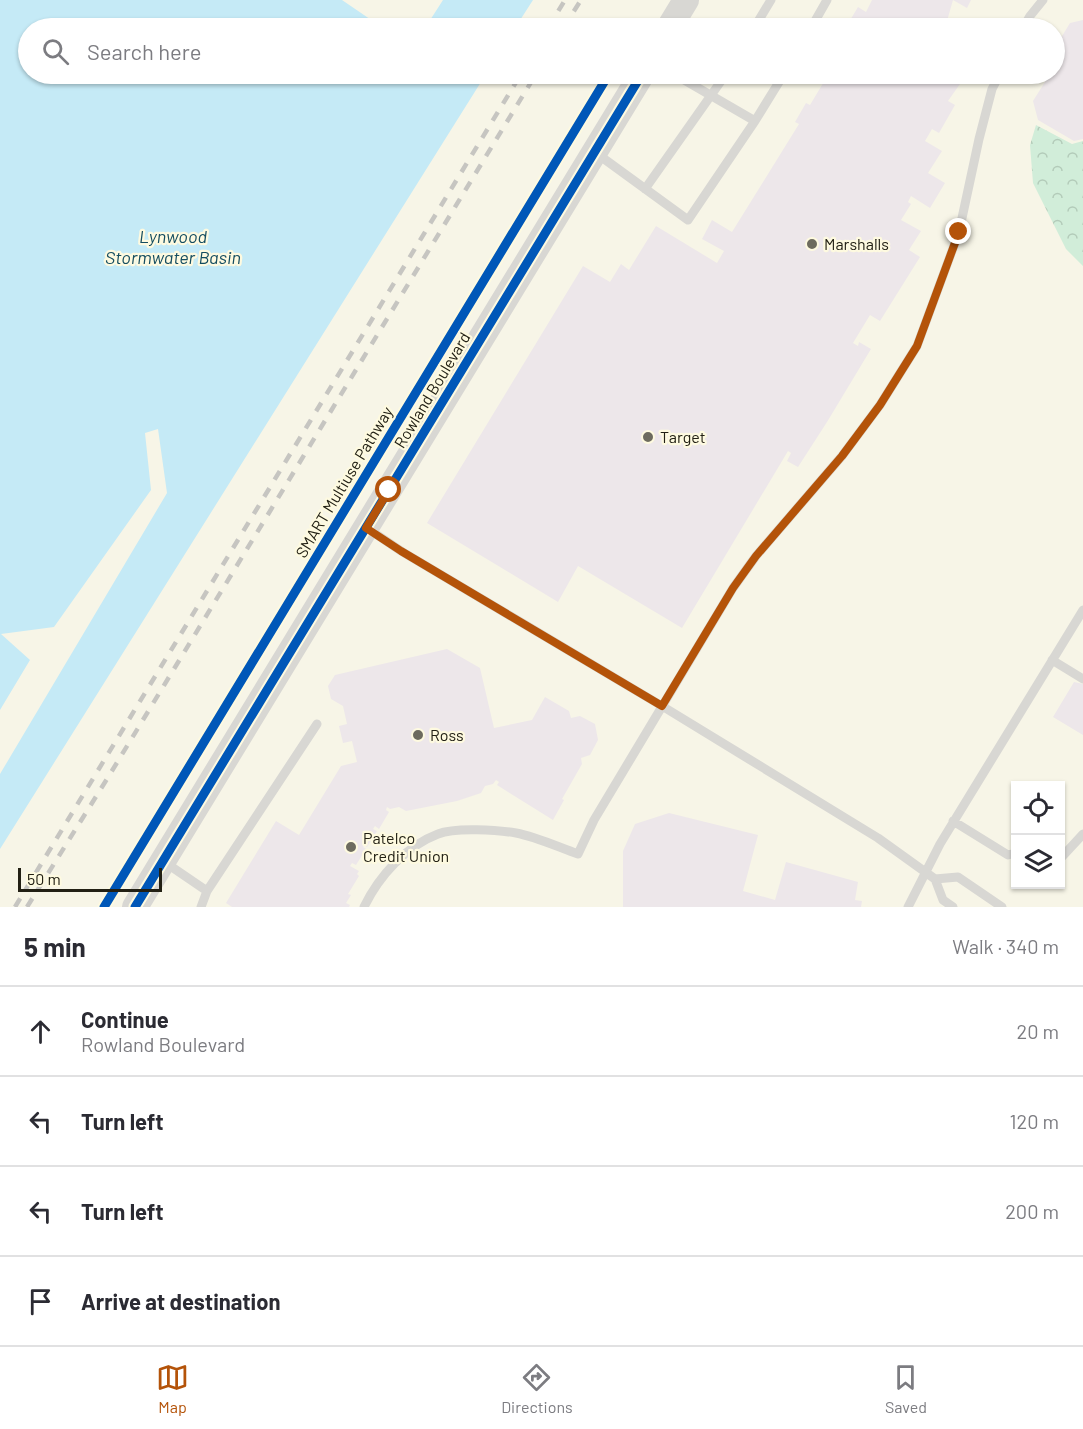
<!DOCTYPE html>
<html lang="en">
<head>
<meta charset="utf-8">
<style>
  body { margin:0; font-family:Barlow,sans-serif; background:#f7f7f7; color:#2b2b33 }
  .controls { position:absolute; right:18px; bottom:18px; display:grid; overflow:hidden; border-radius:0px; box-shadow:0 2px 4px #0004 }
  .controls button { width:54px; height:54px; display:grid; place-items:center; padding:0; border:0; border-bottom:2px solid #e1e1e2; background:#fff; color:#2b2b33; font:30px sans-serif }
  .scale { position:absolute; left:18px; bottom:15px; width:144px; box-sizing:border-box; padding-left:6px; border:3px solid #222014; border-top:0; font-size:16px; line-height:21px; white-space:nowrap; color:#222014; -webkit-text-stroke:4px #fefae0; paint-order:stroke }
  .stop { position:absolute; width:18px; height:18px; margin:-14px; border:4px solid #b45309; border-radius:50%; background:#fff }
  .stop.end { background:#b45309; border-color:#fff; box-shadow:0 2px 6px #0008 }
  .list { margin:0; padding:0; list-style:none }
  h2 { display:flex; justify-content:space-between; align-items:center; height:78px; margin:0; padding:0 24px; font-size:26px }
  h2 small { font-size:20px; font-weight:400; color:#7c7c81 }
  .list li { display:grid; grid-template-columns:39px 1fr auto; gap:18px; align-items:center; box-sizing:border-box; height:90px; padding:0 24px; border-top:2px solid #e1e1e2 }
  .list b { display:block; font-size:22px; white-space:nowrap }
  .list p { margin:0; font-size:20px; white-space:nowrap; color:#7c7c81 }
  .list em { font-size:20px; font-style:normal; color:#7c7c81 }
  .icon { flex:none; width:33px; height:33px; fill:none; stroke:currentColor; stroke-width:2; stroke-linecap:round; stroke-linejoin:round }
  .map { position:relative; flex:none; width:1083px; height:907px; overflow:hidden }
  .search { position:absolute; background:#fff; box-shadow:0 2px 4px #0004; left:18px; right:18px; top:18px; height:66px; display:flex; align-items:center; gap:15px; box-sizing:border-box; padding:0 21px; border-radius:33px; color:#7c7c81; font-size:22px }
  .sheet { height:438px; background:#fff }
  nav { display:flex; justify-content:space-around; align-items:center; box-sizing:border-box; height:84px; border-top:2px solid #e1e1e2; background:#fff; font-size:16px; color:#7c7c81 }
  nav a { display:grid; justify-items:center; gap:3px }
  nav .on { color:#b45309 }
  .map>svg:first-child { display:block }
</style>
</head>
<body>
<div class="map">
<svg width="1083" height="907" viewBox="0 0 1083 907">
  <defs>
    <pattern id="forest-crowns" width="20" height="18" patternUnits="userSpaceOnUse" patternTransform="scale(1.5)"><rect width="20" height="18" fill="#d1edd9"/><path d="M2 6a3 3 0 1 1 6 0M12 15a3 3 0 1 1 6 0" fill="none" stroke="#b3cbb9"/></pattern>
  </defs>
  <rect width="100%" height="100%" fill="#f7f5e7"/>
  <!-- forest -->
  <path fill="url(#forest-crowns)" d="M1036,125L1072,144L1083,141V266L1066,249L1033,183L1030,145Z"/>
  <!-- water -->
  <path fill="#c5eaf6" d="M0,0H342L383,28H28V74H486L0,849V774L167,493L158,429L145,433L151,490L54,627L1,634L30,660L0,710Z
    M443,0H533L515,28H425Z"/>
  <!-- building -->
  <path fill="#ede7ea" d="M872,0H953L945,28H855L856,27L849,22L858,7L866,12Z
    M953,0H971L967,8Z
    M1083,20V139L1074,141L1038,120L1033,101L1050,74H1054V66L1059,58L1056,46L1070,23Z
    M818,74H967L948,101L955,105L939,133L932,129L925,141L942,151L928,173L945,183L930,208L911,196L908,202L911,204L901,220L921,231L909,250L920,257L880,321L870,315L853,343L858,346L859,342L871,349L827,422L798,467L787,461L791,453L788,451L682,628L578,566L558,602L427,523L583,266L610,282L621,264L629,270L656,226L717,263L724,251L702,239L712,220L732,232L799,124L795,122L806,103L810,105L825,80L817,76Z
    M447,649L480,668L494,728L532,720L545,697L569,711L571,718L580,716L595,724L598,740L590,755L581,758L582,764L562,799L564,800L553,820L497,785L499,782L496,780L493,784L485,786L481,793L457,801L406,811L399,807L390,809L387,807L386,810L389,812L379,829L375,826L373,829L377,831L367,847L364,845L363,847L366,849L356,865L352,863L350,866L359,871L357,874L359,876L348,894L351,895L346,903L350,905L349,907H232L226,903L276,821L299,835L341,766L357,762L352,741L343,743L339,726L347,724L343,706L331,699L328,686L335,675Z
    M1074,682L1083,684V735L1053,717Z
    M669,813L758,835L743,891L775,900L786,862L858,882L855,900L862,901L861,907H623V851L635,824Z"/>
  <g fill="none" stroke-linecap="round" stroke-linejoin="round">
    <!-- lane -->
    <path stroke="#d8d7d3" stroke-width="9" d="M754,28L771,0
      M811,28L827,0
      M1023,28L1030,16L1043,0
      M755,121L784,74
      M596,153L688,220L755,121L674,74
      M645,189L726,74
      M367,528L401,551L662,706L878,838L935,879L943,900L953,907
      M1052,660L1083,679
      M953,821L1008,855L1016,853
      M1060,859L1083,834
      M163,861L207,891L201,907
      M935,879L958,877L1002,907
      M207,891L317,724
      M364,907C379,876 406,846 438,834C455,827 498,830 516,833C537,837 558,847 578,854L594,820L733,588L756,556L842,456L880,405L917,346L959,232L979,139L992,89L1000,74
      M908,907L940,844L1083,610"/>
    <!-- secondary -->
    <path stroke="#d8d7d3" stroke-width="26" d="M669,28L686,0
      M135,907L642,74"/>
    <!-- rail -->
    <path stroke="#c6c5c1" stroke-width="4.5" stroke-dasharray="10 10" stroke-linecap="butt" d="M548,28L565,0
      M563,28L581,0
      M15,907L521,74
      M27,907L107,779L536,74"/>
    <defs>
      <path id="cycleway" d="M104,907L609,74
        M135,907L642,74"/>
    </defs>
    <!-- cycleway casing -->
    <use href="#cycleway" stroke="#fefae0" stroke-width="13"/>
    <!-- cycleway -->
    <use href="#cycleway" stroke="#0057b8" stroke-width="9"/>
  </g>
  <g fill="none" stroke-linecap="round" stroke-linejoin="round">
    <!-- route -->
    <path stroke="#b45309" stroke-width="8" d="M389,490L366,528L401,551L662,706L733,588L756,556L842,456L880,405L917,346L959,232"/>
  </g>
  <!-- markers -->
  <g fill="#6d6b5e" stroke="#fefae0" stroke-width="2">
    <circle cx="812" cy="244" r="6"/>
    <circle cx="648" cy="437" r="6"/>
    <circle cx="418" cy="735" r="6"/>
    <circle cx="351" cy="847" r="6"/>
  </g>
  <g text-anchor="middle" stroke-width="4.5" stroke-linejoin="round" paint-order="stroke">
    <!-- poi labels -->
    <g font-size="16" fill="#222014" stroke="#fefae0" text-anchor="start">
      <text x="824" y="250">Marshalls</text>
      <text x="660" y="443">Target</text>
      <text x="430" y="741">Ross</text>
      <text x="363" y="844">Patelco<tspan x="363" dy="18">Credit Union</tspan></text>
    </g>
    <!-- street labels -->
    <g font-size="16" fill="#222014" stroke="#fefae0">
      <text transform="translate(432 390) rotate(-59)" y="6">Rowland Boulevard</text>
      <text transform="translate(344 482) rotate(-59)" y="6">SMART Multiuse Pathway</text>
    </g>
    <!-- water labels -->
    <g font-size="18" font-style="italic" fill="#144d60" stroke="#fefae0">
      <text x="173" y="243">Lynwood<tspan x="173" dy="21">Stormwater Basin</tspan></text>
    </g>
  </g>
</svg>
<div class="controls">
<button><svg class="icon" aria-label="locate" viewBox="0 0 24 24"><circle cx="12" cy="12" r="6"/><path d="M12 2v4M12 18v4M2 12h4M18 12h4"/></svg></button>
<button><svg class="icon" aria-label="layers" viewBox="0 0 24 24"><path d="M12 4l9 5-9 5-9-5zM3 14l9 5 9-5"/></svg></button>
</div>
<div class="scale">50 m</div>
<div class="stop" style="left:389px;top:490px"></div>
<div class="stop end" style="left:959px;top:232px"></div>
<div class="search"><svg class="icon" aria-label="search" viewBox="0 0 24 24"><circle cx="10" cy="10" r="6"/><path d="M15 15l6 6"/></svg>Search here</div>
</div>
<section class="sheet">
<h2>5 min<small>Walk · 340 m</small></h2>
<ul class="list">
<li><svg class="icon" aria-label="ahead" viewBox="0 0 24 24"><path d="M12 20V5M6 11l6-6 6 6"/></svg><div><b>Continue</b><p>Rowland Boulevard</p></div><em>20 m</em></li>
<li><svg class="icon" aria-label="left" viewBox="0 0 24 24"><path d="M17 20v-9H6M10 6l-5 5 5 5"/></svg><div><b>Turn left</b></div><em>120 m</em></li>
<li><svg class="icon" aria-label="left" viewBox="0 0 24 24"><path d="M17 20v-9H6M10 6l-5 5 5 5"/></svg><div><b>Turn left</b></div><em>200 m</em></li>
<li><svg class="icon" aria-label="arrive" viewBox="0 0 24 24"><path d="M6 21V4h12l-3 4 3 4H6"/></svg><div><b>Arrive at destination</b></div></li>
</ul>
</section>
<nav>
<a class="on"><svg class="icon" aria-label="map" viewBox="0 0 24 24"><path d="M3 6l6-2 6 2 6-2v14l-6 2-6-2-6 2zM9 4v14M15 6v14"/></svg>Map</a>
<a><svg class="icon" aria-label="directions" viewBox="0 0 24 24"><path d="M12 3l9 9-9 9-9-9zM9 14v-3h6M13 9l2 2-2 2"/></svg>Directions</a>
<a><svg class="icon" aria-label="saved" viewBox="0 0 24 24"><path d="M7 4h10v16l-5-4-5 4z"/></svg>Saved</a>
</nav>
</body>
</html>
